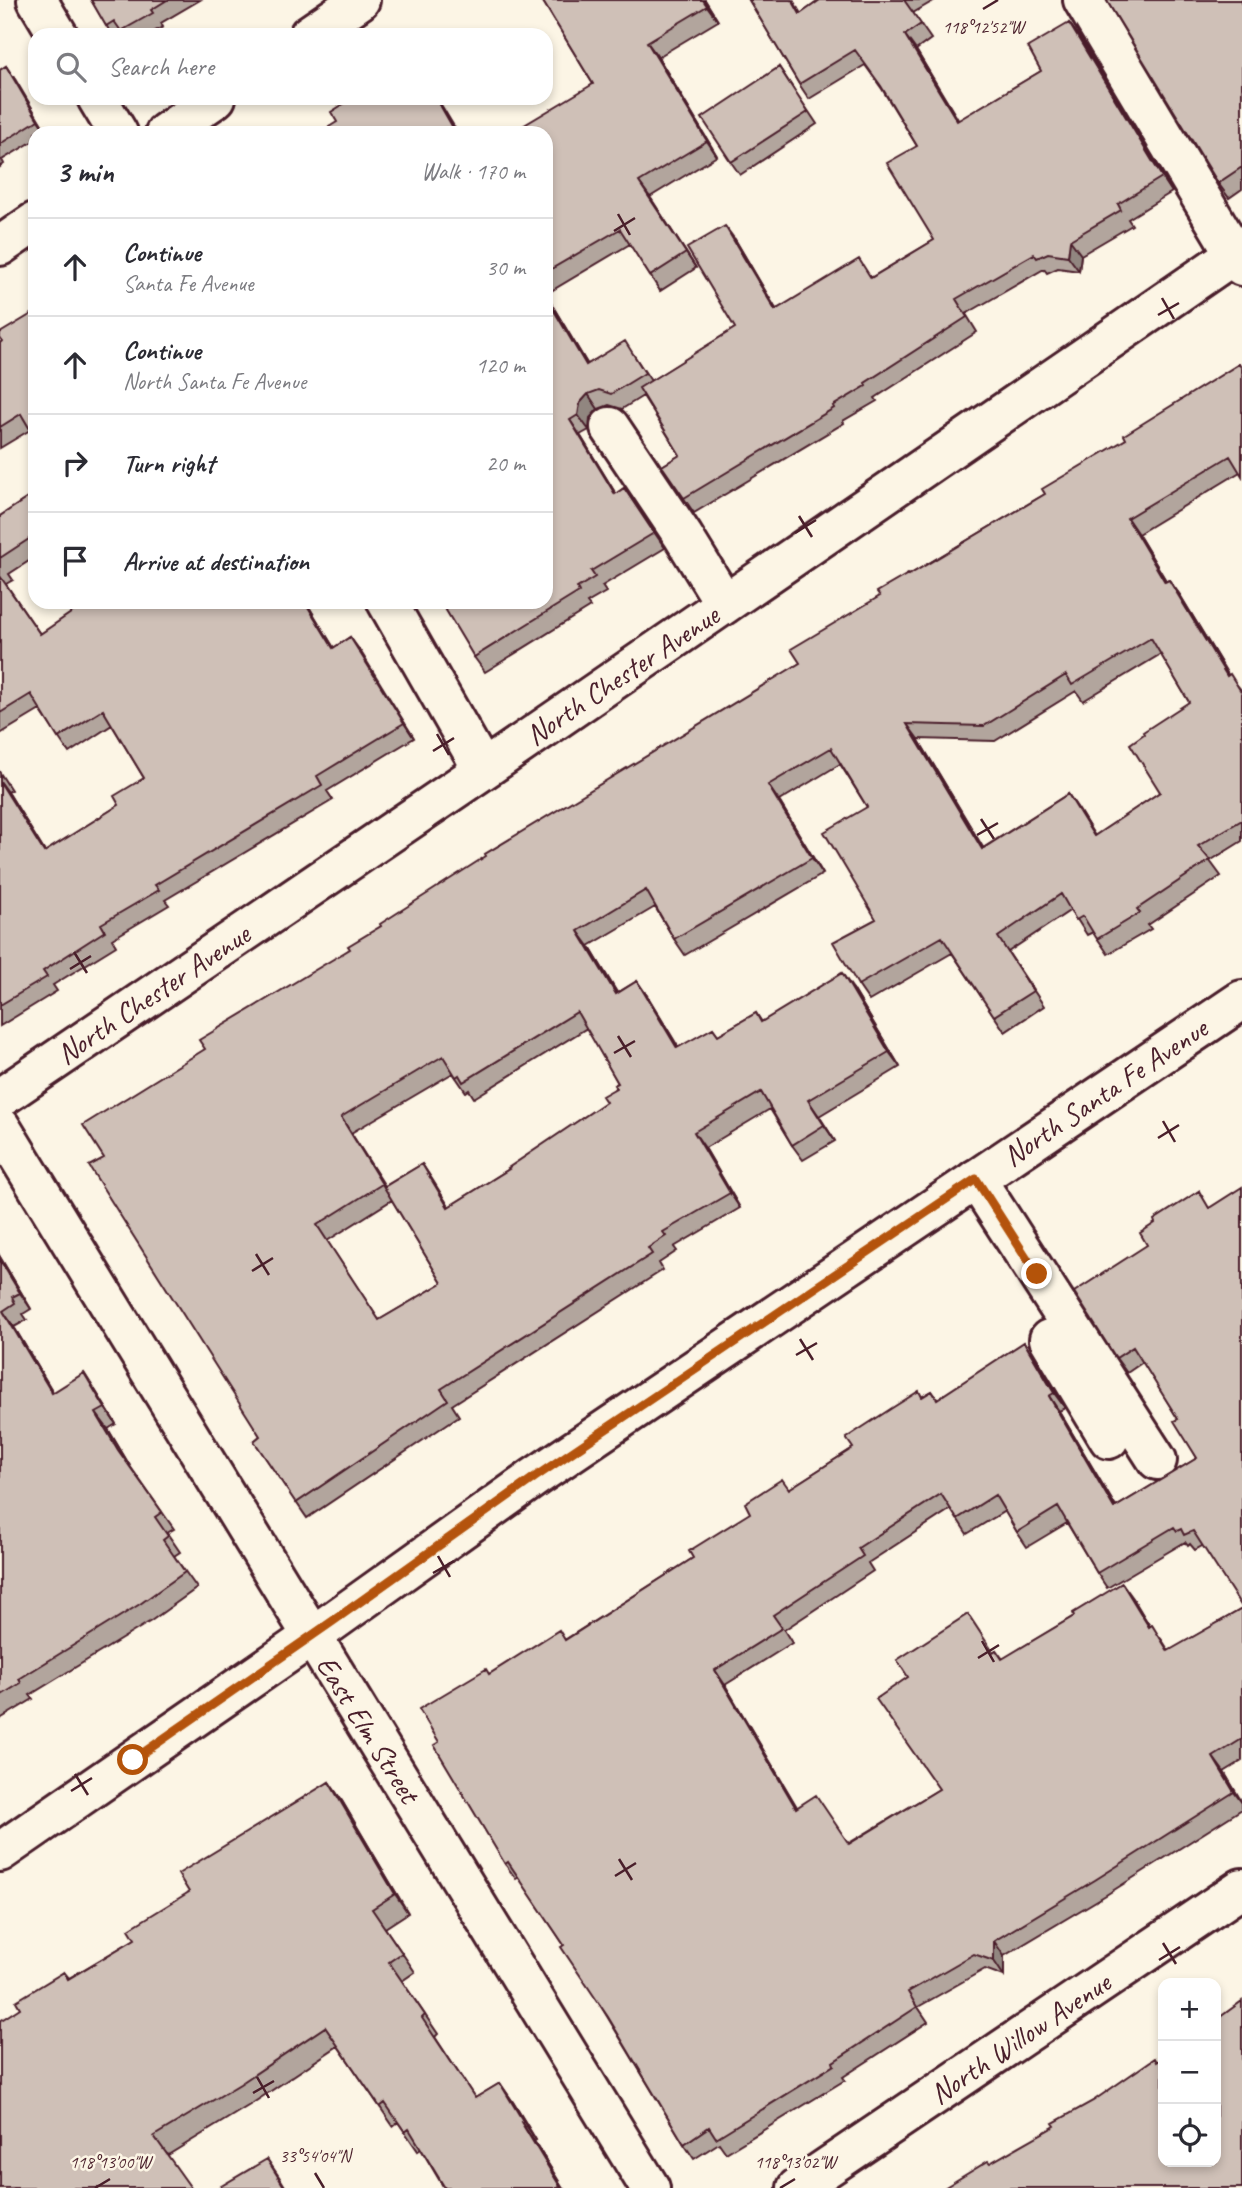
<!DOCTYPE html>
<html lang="en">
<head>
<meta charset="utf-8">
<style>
  body { margin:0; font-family:Caveat,sans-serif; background:#f7f7f7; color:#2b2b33 }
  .controls { position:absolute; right:21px; bottom:21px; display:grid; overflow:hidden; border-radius:14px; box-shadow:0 4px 10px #0003 }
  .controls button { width:63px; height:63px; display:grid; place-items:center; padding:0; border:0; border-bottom:2px solid #e1e1e2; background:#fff; color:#2b2b33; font:35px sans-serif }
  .stop { position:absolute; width:21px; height:21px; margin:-16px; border:5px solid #b45309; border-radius:50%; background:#fff }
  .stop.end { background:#b45309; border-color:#fff; box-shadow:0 2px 7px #0008 }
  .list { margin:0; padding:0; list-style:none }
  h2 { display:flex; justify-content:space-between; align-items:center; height:91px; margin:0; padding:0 28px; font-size:30px }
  h2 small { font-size:23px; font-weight:400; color:#7c7c81 }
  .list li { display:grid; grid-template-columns:46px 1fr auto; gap:21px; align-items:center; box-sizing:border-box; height:98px; padding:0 28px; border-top:2px solid #e1e1e2 }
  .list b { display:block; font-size:26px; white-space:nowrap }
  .list p { margin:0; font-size:23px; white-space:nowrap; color:#7c7c81 }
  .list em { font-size:23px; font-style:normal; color:#7c7c81 }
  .icon { flex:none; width:38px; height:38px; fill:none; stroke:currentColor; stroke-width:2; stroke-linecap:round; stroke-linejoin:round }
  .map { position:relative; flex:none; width:1242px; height:2188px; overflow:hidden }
  .search { position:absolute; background:#fff; box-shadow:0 4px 10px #0003; left:28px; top:28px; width:525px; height:77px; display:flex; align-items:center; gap:18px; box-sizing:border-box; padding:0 24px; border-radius:21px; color:#7c7c81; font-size:26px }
  .panel { position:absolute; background:#fff; box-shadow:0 4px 10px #0003; left:28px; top:126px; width:525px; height:483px; border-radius:21px }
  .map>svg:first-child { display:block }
</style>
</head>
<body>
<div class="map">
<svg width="1242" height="2188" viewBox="0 0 1242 2188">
  <rect width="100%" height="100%" fill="#fcf5e5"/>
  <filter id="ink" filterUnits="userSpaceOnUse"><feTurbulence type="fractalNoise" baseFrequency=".0143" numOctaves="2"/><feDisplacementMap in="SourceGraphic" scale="14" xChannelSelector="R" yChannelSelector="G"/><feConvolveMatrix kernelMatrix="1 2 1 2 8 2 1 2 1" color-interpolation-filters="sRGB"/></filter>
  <g filter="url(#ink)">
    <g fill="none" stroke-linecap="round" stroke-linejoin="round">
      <defs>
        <path id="minor" d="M37,0L58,35
          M1083,0L1242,266
          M309,35L360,0
          M97,98L118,133
          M165,133L216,98
          M0,246L35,222
          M610,427L683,536L725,604
          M387,602L483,770
          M0,1098L483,770L1242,249
          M0,1126L650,2188
          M976,1179L1157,1460
          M1049,1339L1109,1439
          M797,2188L1242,1888"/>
        <path id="major" d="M0,1852L311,1637L535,1477L1242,1000"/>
      </defs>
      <!-- minor casing -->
      <use href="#minor" stroke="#4a1f2b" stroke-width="44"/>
      <!-- major casing -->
      <use href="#major" stroke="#4a1f2b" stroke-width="44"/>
      <!-- minor -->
      <use href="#minor" stroke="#fcf5e5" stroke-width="38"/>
      <!-- major -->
      <use href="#major" stroke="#fcf5e5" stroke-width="38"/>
    </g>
    <!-- wall -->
    <path fill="#b2a59d" stroke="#4a1f2b" stroke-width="2" fill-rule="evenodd" d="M91,0H200L161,23L163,27L148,35H112Z
      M542,0H705L718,21L658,57L717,156L650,197L696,268L660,291L630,244L546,294V133L593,84Z
      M749,0H793L801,14L820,0H935L913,13L931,39L916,50L958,121L1041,71L1069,23L1080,38L1172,192L1128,219L1132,225L1081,255L1079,271L1058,268L1047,273L1044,269L966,314L977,332L875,398L877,401L843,421L844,423L694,513L662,466L680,455L643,396L622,409L609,405L598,409L590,418L589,430L580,435L616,494L624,488L665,548L602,586L606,592L587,603L590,607L485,672L474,657L546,602V295L587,364L635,357L651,381L735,328L736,241L776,309L872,277L934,240L917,146L882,89L865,65L809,99L799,84Z
      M1242,0V189L1229,198L1218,183Z
      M6,66L47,133H35V140L2,160L4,164L0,167V70Z
      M779,67L817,124L740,175L731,162Z
      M35,312V437L30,430L0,448V343Z
      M1239,364L1240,472L1138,534L1166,581L1169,580L1180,595L1228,675L1242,691V841L1210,861L1221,876L1148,925L1151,929L1108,954L1093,932L1087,935L1071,910L1008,952L1044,1006L1005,1032L952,953L869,1001L858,985L876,919L867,807L840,764L779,801L823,874L685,955L674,939L655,907L589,946L617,993L637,981L648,997L679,1048L713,1028L718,1035L756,1013L762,1022L853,989L900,1067L819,1116L835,1141L803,1160L792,1145L770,1109L705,1148L740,1208L674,1247L677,1251L659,1263L663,1270L452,1405L459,1416L307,1518L254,1441L260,1436L104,1158L205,1049L350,949L800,663L880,596L909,575L1045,494ZM1161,654L1189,702L1160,792L1095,836L1068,794L983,848L918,739L995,741L1076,691L1083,701ZM587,1028L618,1083L606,1102L509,1169L449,1207L422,1164L385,1186L351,1133L453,1073L466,1092L469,1090L474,1098ZM392,1200L442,1283L379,1320L327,1241Z
      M35,493V557L9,574L13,580L6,584L40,634L306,602L334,648L350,637L414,738L327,791L333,800L165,900L169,905L112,939L116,946L53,985L57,991L0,1026V773L11,790L8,792L45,852L119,805L144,778L112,725L69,753L40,710L0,734V516Z
      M1199,1191L1202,1546L1195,1550L1190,1544L1188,1546L1185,1542L1107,1588L1097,1573L1067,1523L1027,1547L1017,1532L1005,1511L967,1534L951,1509L868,1563L873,1571L784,1630L792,1643L725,1685L797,1807L849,1843L939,1789L993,1652L996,1650L1003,1659L1074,1616L1122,1583L1150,1626L1162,1640L1169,1651L1242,1609V1761L1224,1772L1242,1802V1809L1106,1895L1004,1956V1976L985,1969L918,2007L928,2022L843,2077L845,2080L726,2153L719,2143L694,2159L684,2144L564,1945L519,1877L516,1879L505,1864L439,1742L489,1674L566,1639L693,1558L789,1489L853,1448L923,1396L932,1391L938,1399L1034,1357L1065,1408L1059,1411L1116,1507L1197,1458L1178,1419L1143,1362L1127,1373L1116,1358L1147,1245L1155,1223Z
      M0,1257L31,1309L23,1314L27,1320L14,1327L53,1392L95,1390L116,1424L108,1429L130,1466L174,1529L167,1533L180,1552L174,1556L197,1588L151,1621L30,1695L33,1699L0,1719Z
      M329,1782L342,1801L408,1913L385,1928L415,1972L402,1981L438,2034L435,2037L475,2098L500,2083L513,2102L536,2140L534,2141L563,2188H444L421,2149L418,2151L398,2122L393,2126L338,2046L253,2103L168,2155L20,2008L64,1972L69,1978L135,1939L189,1892Z"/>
    <!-- shaded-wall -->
    <path fill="#918680" stroke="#4a1f2b" stroke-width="2" d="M703,0H705L718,21L707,6Z
      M1069,23L1080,38L1172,192L1162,177Z
      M905,35L916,50L968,136L957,121Z
      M647,42L658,57L717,156L707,141Z
      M6,66L15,79L47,133L38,120Z
      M436,98H437L458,133H456Z
      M639,182L650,197L696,268L686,253Z
      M725,226L736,241L785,325L775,310Z
      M1070,240L1081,255L1079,271L1068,256Z
      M546,295L597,380L586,365L546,297Z
      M588,394L598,409L590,418L589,430L578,415L580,403Z
      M570,420L580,435L625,509L615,494Z
      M1127,518L1138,534L1176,597L1165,582Z
      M1169,580L1180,595L1238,691L1227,676Z
      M305,602H306L343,663L333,648Z
      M350,637L361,652L414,738L404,723Z
      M907,724L918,739L993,864L982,849Z
      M0,781L8,792L54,867L44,852Z
      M768,785L779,801L823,874L812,858Z
      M1068,794L1079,810L1104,852L1094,836Z
      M578,931L589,946L627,1009L616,994Z
      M842,973L853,989L900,1067L889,1052Z
      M637,981L648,997L688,1064L677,1048Z
      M808,1100L819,1116L835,1141L824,1125Z
      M341,1117L351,1133L393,1200L382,1184Z
      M694,1132L705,1148L740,1208L730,1193Z
      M422,1164L432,1179L459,1223L448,1207Z
      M0,1257L31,1309L20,1293L0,1260Z
      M3,1311L14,1327L63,1409L52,1393Z
      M1024,1342L1034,1357L1065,1408L1054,1393Z
      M84,1373L95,1390L116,1424L105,1408Z
      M1049,1396L1059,1411L1125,1523L1114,1508Z
      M96,1413L108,1429L130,1466L118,1450Z
      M1122,1583L1133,1598L1159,1642L1149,1627Z
      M715,1670L725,1685L806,1823L796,1808Z
      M1213,1757L1224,1772L1242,1803L1234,1792Z
      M329,1782L342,1801L408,1913L395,1894Z
      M994,1941L1004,1956V1976L994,1961Z
      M500,2083L513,2102L536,2140L523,2121Z
      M521,2122L534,2141L563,2188H561Z
      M267,2159L280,2178L286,2188H285Z"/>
    <!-- building -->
    <path fill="#cfc0b7" stroke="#4a1f2b" stroke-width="2" fill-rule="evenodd" d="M91,0H167L151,10L153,13L121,31L114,21L106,26Z
      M542,0H703L707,6L647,42L707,141L639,182L686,253L650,276L620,229L546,272V133H511L593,84Z
      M749,0H792L800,14L820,0H904L921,24L905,35L957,121L1041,71L1028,47L1069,23L1162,177L1118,204L1121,210L1070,240L1068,256L1048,253L1037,258L1034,254L956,299L967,317L865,383L866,386L833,406L834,408L684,498L662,466L680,455L639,388L735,328L687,248L725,226L775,310L859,259L871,278L934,240L887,163L917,146L881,86L855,50L799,84Z
      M1108,0H1242V167L1218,183L1107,1Z
      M6,66L38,120L0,144V70Z
      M779,67L808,112L731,162L702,118Z
      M353,98H436L456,133H319L337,122L331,112Z
      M546,297L586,365L625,341L645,373L611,394L599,390L588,394L580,403L578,415L570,420L615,494L624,488L654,533L591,571L595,577L577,588L579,592L474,657L441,602H546Z
      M35,312V436H34L21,414L0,427V343L2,341L0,338V333Z
      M1239,364L1242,369V476L1230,456L1127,518L1165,582L1169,580L1227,676L1230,674L1242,693V820L1198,846L1210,860L1137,909L1140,913L1097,939L1083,916L1076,920L1061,894L998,937L1033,991L994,1016L942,937L858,985L833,942L876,919L824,832L867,807L831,748L768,785L812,858L674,939L646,890L578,931L616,994L637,981L677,1048L713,1028L718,1035L756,1013L761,1022L842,973L889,1052L808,1100L824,1125L792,1145L761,1092L694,1132L730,1193L663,1232L666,1236L648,1248L652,1254L441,1389L448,1400L296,1503L254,1441L260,1436L89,1166L104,1158L83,1125L205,1049L199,1040L350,949L348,946L381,926L380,924L486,856L485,854L800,663L791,649L880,596L877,592L908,574L909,575L1045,494L1042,489L1126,439L1124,435ZM1151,638L1189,702L1143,732L1144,734L1130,744L1160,792L1094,836L1068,794L982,849L907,724L984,726L1066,675L1072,685ZM577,1012L618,1083L614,1085L616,1088L602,1096L606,1102L508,1168L509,1169L448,1207L422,1164L384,1187L442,1283L379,1320L317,1225L382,1184L341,1117L443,1056L456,1077L459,1075L463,1082Z
      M35,493V535L0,558V516Z
      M0,576L40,634L87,602H305L333,648L350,637L404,723L317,776L322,785L155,885L159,890L101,924L105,931L43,971L47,977L0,1005V782L44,852L119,805L114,796L144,778L103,710L58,738L31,694L0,713Z
      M1242,1187V1607L1193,1531L1184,1535L1181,1529L1177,1531L1174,1527L1097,1573L1058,1507L1017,1532L995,1495L957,1519L941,1494L858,1548L863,1556L773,1615L782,1628L715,1670L796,1808L816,1795L849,1844L939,1789L876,1699L908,1677L897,1660L968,1614L993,1652L996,1650L1002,1659L1074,1616L1073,1613L1122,1583L1149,1627L1152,1625L1168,1651L1242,1609V1739L1213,1757L1234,1792L1095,1880L994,1941V1961L974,1954L908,1992L917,2007L833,2062L834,2065L716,2138L709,2127L684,2144L608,2017L561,1947L564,1945L508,1862L505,1864L434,1745L439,1742L419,1709L486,1669L489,1674L559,1630L565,1640L693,1558L689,1551L750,1513L745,1503L782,1479L789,1489L853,1448L846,1438L892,1408L919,1391L922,1397L932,1391L937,1399L1024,1342L1054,1393L1049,1396L1114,1508L1197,1458L1174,1421L1178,1419L1133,1347L1116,1358L1074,1292L1147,1245L1140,1233L1155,1223L1154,1220L1199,1191L1209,1208Z
      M0,1260L20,1293L12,1297L15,1303L3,1311L52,1393L84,1373L105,1408L96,1413L118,1450L162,1512L155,1517L168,1536L163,1540L185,1572L140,1604L19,1679L21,1683L0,1696Z
      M329,1782L395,1894L372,1909L402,1953L389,1962L425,2015L422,2018L475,2098L500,2083L523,2121L521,2122L561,2188H445L409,2129L405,2132L385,2103L380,2107L325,2027L240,2084L154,2136L191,2188H0V2021L20,2008L16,2001L64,1972L68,1979L135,1939L129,1929L189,1892L178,1874Z
      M1242,2001V2188H944L988,2161L990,2163L1055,2126L1053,2123L1093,2101L1155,2058L1157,2062L1163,2057V2162H1216V2020Z
      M267,2159L285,2188H218Z"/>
  </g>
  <g fill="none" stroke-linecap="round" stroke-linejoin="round" filter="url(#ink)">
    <!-- route -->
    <path stroke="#b45309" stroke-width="9" d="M133,1760L333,1621L535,1477L976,1179L1037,1274"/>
  </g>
  <!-- ticks -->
  <path fill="none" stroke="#4a1f2b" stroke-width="2.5" d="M983,9L998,0M618,214L630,235M614,231L635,218M1162,298L1174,319M1158,315L1179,303M799,516L812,537M795,533L816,520M437,734L449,755M433,751L454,738M981,819L994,839M977,835L998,823M74,952L87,973M70,969L91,956M618,1036L631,1057M614,1053L635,1041M1163,1121L1175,1142M1158,1138L1179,1125M256,1254L269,1275M252,1271L273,1258M800,1339L813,1360M796,1355L817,1343M438,1556L450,1577M433,1573L454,1561M982,1641L994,1662M978,1658L999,1645M75,1774L88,1795M71,1791L92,1778M619,1859L632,1880M615,1876L636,1863M1163,1943L1176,1964M1159,1960L1180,1947M257,2077L269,2098M253,2093L274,2081M315,2173L324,2188M95,2188L110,2179M780,2188L795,2179"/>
  <g text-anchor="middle" stroke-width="5" stroke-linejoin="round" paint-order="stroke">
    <!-- street labels -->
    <g font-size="30" fill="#4a1f2b" stroke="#fcf5e5">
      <text transform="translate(622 675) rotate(-34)" y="10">North Chester Avenue</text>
      <text transform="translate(153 994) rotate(-34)" y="10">North Chester Avenue</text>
      <text transform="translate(1105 1092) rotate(-34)" y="10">North Santa Fe Avenue</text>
      <text transform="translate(368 1729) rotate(58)" y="10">East Elm Street</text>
      <text transform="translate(1020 2038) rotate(-34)" y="10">North Willow Avenue</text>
    </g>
  </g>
  <g font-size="18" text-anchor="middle" fill="#4a1f2b" stroke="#fcf5e5" stroke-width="5" stroke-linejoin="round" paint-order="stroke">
    <text x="983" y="33">118°12'52"W</text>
    <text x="315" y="2162">33°54'04"N</text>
    <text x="110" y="2168">118°13'00"W</text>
    <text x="795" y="2168">118°13'02"W</text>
  </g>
</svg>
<div class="controls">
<button>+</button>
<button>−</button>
<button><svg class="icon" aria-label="locate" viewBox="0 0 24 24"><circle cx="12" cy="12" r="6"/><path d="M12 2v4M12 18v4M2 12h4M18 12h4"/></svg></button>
</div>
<div class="stop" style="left:133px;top:1760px"></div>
<div class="stop end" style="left:1037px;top:1274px"></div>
<div class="search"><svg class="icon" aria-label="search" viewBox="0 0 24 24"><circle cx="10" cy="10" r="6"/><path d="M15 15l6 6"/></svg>Search here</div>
<section class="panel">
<h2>3 min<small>Walk · 170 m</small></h2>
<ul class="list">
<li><svg class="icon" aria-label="ahead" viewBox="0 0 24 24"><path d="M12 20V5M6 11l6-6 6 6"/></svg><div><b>Continue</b><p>Santa Fe Avenue</p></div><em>30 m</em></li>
<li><svg class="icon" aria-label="ahead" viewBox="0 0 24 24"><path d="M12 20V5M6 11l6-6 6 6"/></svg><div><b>Continue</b><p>North Santa Fe Avenue</p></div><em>120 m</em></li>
<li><svg class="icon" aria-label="right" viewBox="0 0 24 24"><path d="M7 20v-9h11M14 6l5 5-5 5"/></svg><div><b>Turn right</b></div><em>20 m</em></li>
<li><svg class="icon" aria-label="arrive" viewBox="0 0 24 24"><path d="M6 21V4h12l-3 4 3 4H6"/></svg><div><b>Arrive at destination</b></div></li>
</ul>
</section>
</div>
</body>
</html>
